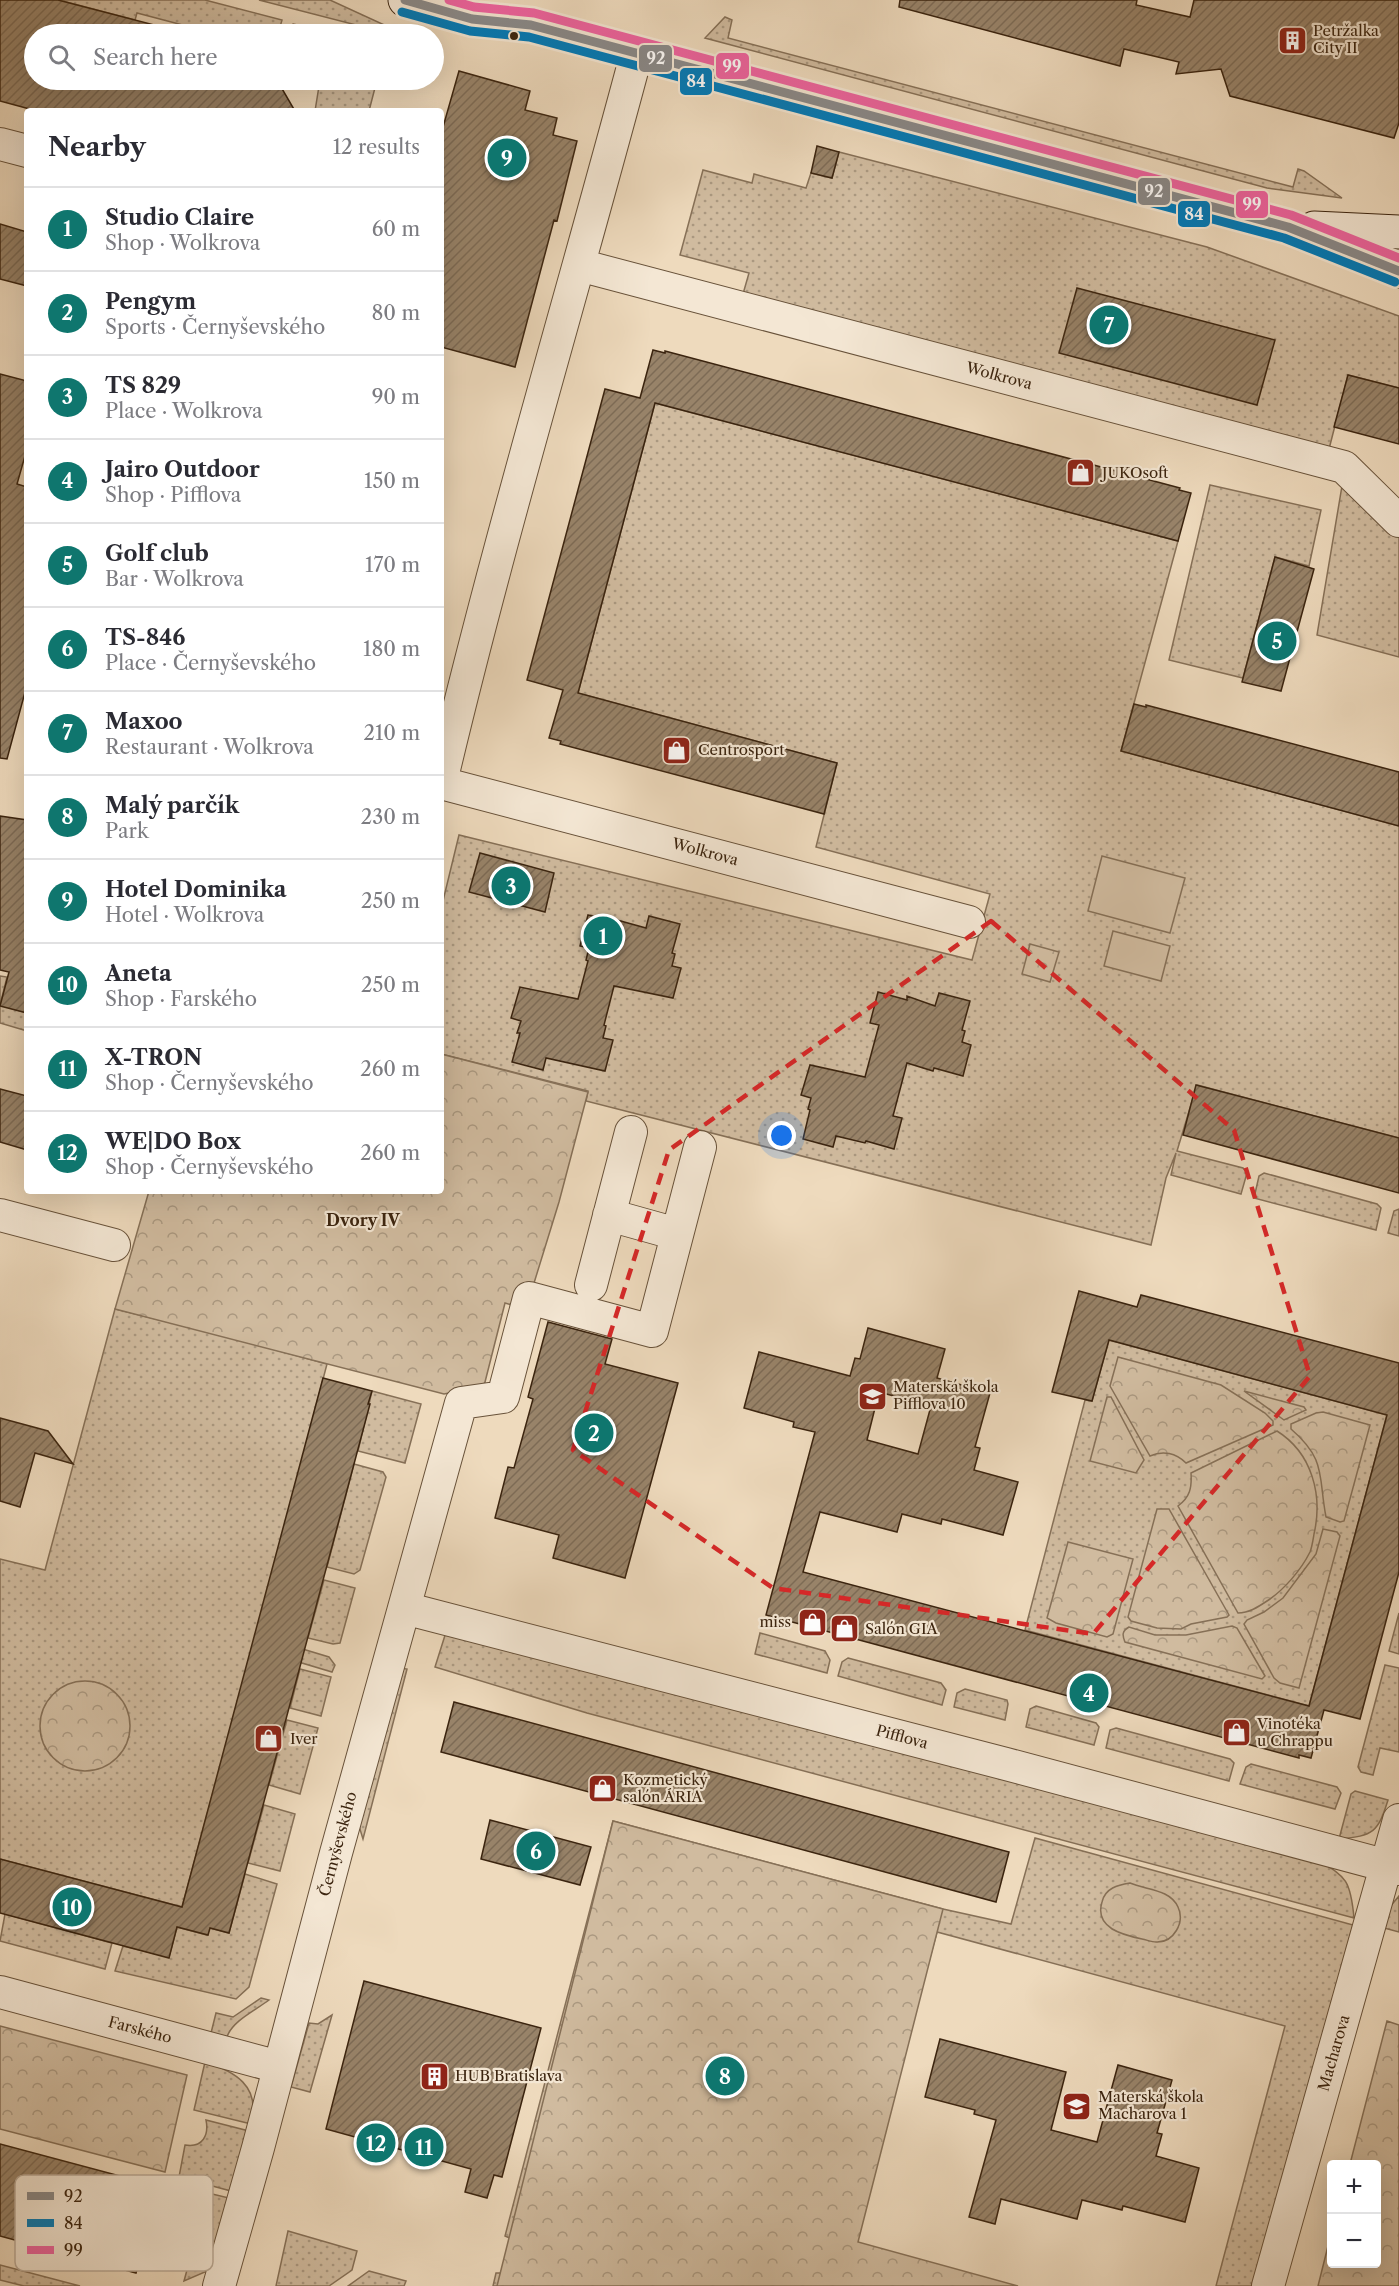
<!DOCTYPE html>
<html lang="en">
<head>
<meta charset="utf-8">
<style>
  body { margin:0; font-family:"Libre Caslon Text",serif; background:#f7f7f7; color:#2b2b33 }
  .controls { position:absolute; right:18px; bottom:18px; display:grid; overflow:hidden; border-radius:6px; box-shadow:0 6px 24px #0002 }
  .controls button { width:54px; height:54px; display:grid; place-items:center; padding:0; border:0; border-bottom:2px solid #e1e1e2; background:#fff; color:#2b2b33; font:30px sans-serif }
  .you { position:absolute; left:782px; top:1136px; width:21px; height:21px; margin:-15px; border:4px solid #fff; border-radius:50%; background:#1a73e8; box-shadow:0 0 0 9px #1a73e833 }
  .badge { display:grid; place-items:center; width:39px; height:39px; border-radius:50%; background:#0f766e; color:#fff; font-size:20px; font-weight:700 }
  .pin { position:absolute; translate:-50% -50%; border:3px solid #fff; box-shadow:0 2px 6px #0006 }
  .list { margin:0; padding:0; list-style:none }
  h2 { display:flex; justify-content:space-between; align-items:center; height:78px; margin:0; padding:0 24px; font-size:26px }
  h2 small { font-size:20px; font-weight:400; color:#7c7c81 }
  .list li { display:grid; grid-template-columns:39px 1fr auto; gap:18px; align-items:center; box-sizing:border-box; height:84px; padding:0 24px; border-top:2px solid #e1e1e2 }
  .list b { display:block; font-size:22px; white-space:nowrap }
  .list p { margin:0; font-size:20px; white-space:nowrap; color:#7c7c81 }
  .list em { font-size:20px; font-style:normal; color:#7c7c81 }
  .icon { flex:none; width:33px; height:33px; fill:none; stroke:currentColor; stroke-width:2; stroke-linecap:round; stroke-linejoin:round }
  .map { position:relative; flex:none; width:1399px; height:2286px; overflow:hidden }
  .search { position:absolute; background:#fff; box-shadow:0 6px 24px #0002; left:24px; top:24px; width:420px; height:66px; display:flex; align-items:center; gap:15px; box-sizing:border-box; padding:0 21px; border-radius:33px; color:#7c7c81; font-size:22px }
  .panel { position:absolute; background:#fff; box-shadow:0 6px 24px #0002; left:24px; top:108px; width:420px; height:1086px; border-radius:6px }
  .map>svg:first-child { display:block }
</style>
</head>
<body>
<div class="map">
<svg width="1399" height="2286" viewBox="0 0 1399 2286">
  <defs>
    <pattern id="grass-dots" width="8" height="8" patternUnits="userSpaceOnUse" patternTransform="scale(1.5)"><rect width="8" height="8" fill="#d0bb9f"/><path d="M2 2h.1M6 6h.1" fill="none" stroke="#aa9880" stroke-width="1.8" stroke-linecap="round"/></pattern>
    <pattern id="forest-crowns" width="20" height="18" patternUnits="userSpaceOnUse" patternTransform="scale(1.5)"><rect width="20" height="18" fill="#d0bb9f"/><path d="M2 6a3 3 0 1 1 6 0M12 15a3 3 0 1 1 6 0" fill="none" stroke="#aa9880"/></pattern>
    <pattern id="building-hatch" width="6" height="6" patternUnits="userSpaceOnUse" patternTransform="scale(1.5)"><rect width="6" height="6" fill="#988369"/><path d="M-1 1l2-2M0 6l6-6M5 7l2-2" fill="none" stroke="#7d6b55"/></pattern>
  </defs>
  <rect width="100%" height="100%" fill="#eedabd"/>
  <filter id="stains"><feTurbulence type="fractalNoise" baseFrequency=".00333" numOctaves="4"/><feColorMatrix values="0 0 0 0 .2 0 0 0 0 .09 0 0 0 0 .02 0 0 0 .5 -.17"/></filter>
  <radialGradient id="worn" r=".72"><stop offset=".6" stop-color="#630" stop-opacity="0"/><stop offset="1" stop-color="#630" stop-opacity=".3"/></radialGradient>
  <!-- grass -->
  <path fill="url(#grass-dots)" stroke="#867057" stroke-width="1.5" d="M59,0H205L282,20L278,34H198V29L137,13L135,20Z
    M259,0H330L391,28L387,33Z
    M725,17L732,20L728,38L1293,187L1298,169L1304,171L1342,198L1267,188L705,38Z
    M293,24L337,34H289Z
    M320,80H377L369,111H315Z
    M839,152L1207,247L1399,316V388L1348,375L1329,449L743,294L749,273L680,255L703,170L752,183L754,174L806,188L811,173L832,178Z
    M655,403L1178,541L1121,751L1399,826V1138L1197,1085L1177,1151L1243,1168L1247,1173L1241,1194L1171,1175L1176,1153L1166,1178L1151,1245L586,1101L588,1091L441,1054V909L459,835L972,960L990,894L816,847L837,763L578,693Z
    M1210,485L1321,510L1309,566L1275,557L1243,678L1169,660Z
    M1342,486L1399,534V657L1317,635Z
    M0,976L7,977L0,1005L27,1013V1031L0,1023Z
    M1264,1173L1377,1204L1381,1208L1376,1230L1254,1198L1259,1176Z
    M1399,1209V1236L1388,1233L1394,1211Z
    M115,1309L221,1335L327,1364L256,1635L329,1657L335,1665L332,1672L252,1648L182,1907L0,1859V1559L45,1570Z
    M1109,1340L1387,1415L1309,1706L1025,1630L1085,1400L1092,1401Z
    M372,1391L421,1404L405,1463L358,1451Z
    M354,1464L383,1472L386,1477L360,1570L354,1574L327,1567Z
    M324,1580L355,1588L340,1643L333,1644L308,1638Z
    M1399,1613V1654L1389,1651Z
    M447,1629L1308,1854C1344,1877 1350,1874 1354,1918L587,1713L435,1667Z
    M760,1633L825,1651L830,1660L827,1673L755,1654Z
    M848,1658L941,1683L946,1690L942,1705L838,1676L842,1662Z
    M1385,1665L1399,1668V1752L1380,1748L1373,1775L1361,1772L1358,1767Z
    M400,1668L407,1669L363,1839L359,1826Z
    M300,1669L331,1677L321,1716L290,1708Z
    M965,1689L1007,1700L1008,1704L1005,1720L954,1707L957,1693Z
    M1036,1706L1096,1723L1099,1727L1094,1745L1026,1727L1030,1709Z
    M287,1720L318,1728L300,1794L269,1785Z
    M1116,1728L1230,1759L1234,1763L1229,1781L1106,1748L1110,1730Z
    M1251,1764L1337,1787L1341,1793L1335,1809L1240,1784L1246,1767Z
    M1355,1791L1388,1800C1378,1832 1374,1836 1339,1839L1351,1794Z
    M264,1805L295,1814L280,1871L248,1863Z
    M613,1821L943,1909L1011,1924L1035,1838L1353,1925L1255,2278L1251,2286H1216L1285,2026L937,1932L851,2246L1005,2286H493L496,2273H513L519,2242L505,2236Z
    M245,1874L277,1884L249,1987L236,1999L115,1971L123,1946L169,1957L177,1927L207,1935L210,1928L229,1933Z
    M1399,1896V1932L1384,1928L1388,1909Z
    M5,1914L112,1943L105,1969L0,1941Z
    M261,1998L269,2000C256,2010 232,2021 227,2037L211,2033L216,2013L233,2017Z
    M332,2015L310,2092L291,2087L309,2023L318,2024Z
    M205,2062C234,2071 261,2086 251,2122L247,2123L194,2110Z
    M206,2120L245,2130L248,2134L231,2191L179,2177L185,2145C203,2148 209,2135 206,2120Z
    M208,2193L229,2198L217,2252L205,2272L184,2281Z
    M288,2231L357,2251L352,2270L329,2286H276Z
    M0,2265L80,2286H24L0,2280Z
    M369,2271L406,2281L404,2286H348Z"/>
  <!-- forest -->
  <path fill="url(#forest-crowns)" stroke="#867057" stroke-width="1.5" d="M1030,944L1059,952L1050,982L1022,974Z
    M441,1054L588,1092L559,1202L526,1309L505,1303L484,1386L444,1394L115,1309L149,1191H441Z
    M1118,1357L1221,1385L1265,1413L1273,1421V1425L1186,1463C1176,1453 1163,1450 1150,1456L1110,1386Z
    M1244,1391L1304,1407L1306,1410L1284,1420Z
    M1107,1397H1111L1144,1460L1136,1473L1090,1461Z
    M1323,1412L1370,1425L1344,1521L1340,1522L1326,1517C1318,1476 1327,1460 1291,1429V1424L1316,1413Z
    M1277,1431C1312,1453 1323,1495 1314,1534C1313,1540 1312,1547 1310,1552C1301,1570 1284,1590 1267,1601C1258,1607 1249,1613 1238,1613L1178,1506C1190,1497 1192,1488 1191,1473Z
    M1157,1509H1169L1229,1615L1227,1617L1191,1624L1181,1629L1157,1628L1131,1621L1128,1617Z
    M1323,1529L1337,1532L1340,1536L1299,1688L1280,1683L1274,1678L1244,1624L1247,1620L1264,1612L1283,1598L1316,1554Z
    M1068,1542L1133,1559L1113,1634L1107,1637L1056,1623L1047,1618Z
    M1232,1626L1237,1628L1265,1676L1262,1679L1125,1642C1122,1635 1122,1631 1129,1627L1155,1635H1186Z
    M40 1726a45 45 0 1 1 90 0a45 45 0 1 1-90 0Z
    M613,1821L943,1909L858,2242L1018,2286H497Z
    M1130,1883C1146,1890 1170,1889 1178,1907C1185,1922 1174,1943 1156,1942C1152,1942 1147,1940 1142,1939C1123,1935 1094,1928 1102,1902C1105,1888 1118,1885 1130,1883Z
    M1387,2021L1399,2025V2286H1318L1331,2234L1332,2264H1376V2164H1350Z
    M0,2026L187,2075L165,2172L0,2129Z"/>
  <!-- pitch -->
  <path fill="#d0bb9f" stroke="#867057" stroke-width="1.5" d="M1102,856L1185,878L1170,933L1088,911Z
    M1113,931L1170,946L1161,981L1104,966Z"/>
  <!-- building -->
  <path fill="url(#building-hatch)" stroke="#3b240f" stroke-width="1.5" fill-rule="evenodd" d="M0,0H58L162,27L161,34H34V80H277L295,111H37L0,101Z
    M900,0H1137L1136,5L1190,17L1194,0H1399V123L1394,138L1230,96L1221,69L1176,74L1179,62L1124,49L1120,66L899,7Z
    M459,71L530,91L525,110L557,118L553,135L577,141L557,221L554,220L515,367L441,347V134Z
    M817,146L839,152L832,178L811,173Z
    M0,224L27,232V286L0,279Z
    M1077,288L1275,340L1257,405L1059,353Z
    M653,350L665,353V351L1180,488L1179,490L1191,493L1178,541L655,403L578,693L837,763L824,814L560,744L561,741L549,738L563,690L527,680L605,389L640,398Z
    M0,374L27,381V449L17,484L27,487V685L7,759L0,758Z
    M1348,375L1399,388V444L1334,427Z
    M1275,557L1314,569L1281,691L1242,682Z
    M1134,704L1146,707V705L1399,772V826L1121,751Z
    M0,816L27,820V1013L0,1006L9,972L0,970Z
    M480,853L554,873L545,912L469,892Z
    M588,915L617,922V920L646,928L649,916L680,924L672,953L675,954L672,966L681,968L673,998L614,986L604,1025L606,1026L603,1038L613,1040L605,1071L546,1058L543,1070L512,1062L520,1033H517L521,1021L511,1018L520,987L578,999L588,961L586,960L589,948L580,946Z
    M878,992L907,1000V996L935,1006L939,993L970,1001L962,1030L965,1031L962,1042L971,1045L963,1076L934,1068L933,1071L907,1063L893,1116L902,1118L894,1149L866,1141L865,1143L836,1136L833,1147L803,1139L810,1110L808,1109L811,1098L801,1095L810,1065L865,1077L879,1025L870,1023Z
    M1196,1085L1399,1138V1193L1183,1135Z
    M0,1089L27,1096V1150L0,1142Z
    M1079,1291L1137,1307L1141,1295L1399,1363V1572L1360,1719L1324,1710L1311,1758L1299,1755V1758L766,1615L815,1432L793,1427L794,1422L744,1408L759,1352L850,1376L855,1358L860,1359L868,1328L945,1349L937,1378L990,1393L975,1447L980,1448L974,1470L1018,1482L1003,1535L942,1519L941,1524L902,1514L897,1532L820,1512L803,1572L1309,1706L1387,1415L1109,1340L1092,1401L1052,1392ZM879,1392L931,1406L918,1454L867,1440Z
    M548,1322L612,1339L605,1364L678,1383L625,1578L553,1558L559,1535L495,1518L508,1467L514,1468L533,1399L528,1397Z
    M323,1378L372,1391L368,1404H370L229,1933L210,1928L208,1935L177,1927L169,1958L0,1913V1859L182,1907Z
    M0,1418L48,1431L73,1464L35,1453L20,1507L0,1501Z
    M454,1702L1009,1852L996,1902L441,1752Z
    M490,1820L591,1847L580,1885L481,1859Z
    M364,1981L541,2028L502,2177L494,2175L487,2198L465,2192L471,2169L326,2129Z
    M940,2039L1066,2072L1051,2130L1097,2142L1118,2065L1172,2080L1157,2133L1162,2134L1156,2156L1199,2168L1185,2222L1123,2206L1122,2210L1082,2200L1077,2219L1001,2199L995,2224L969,2217L996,2120L974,2114L975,2110L925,2097Z
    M0,2144L165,2188L159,2214L153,2213L136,2273L0,2236Z"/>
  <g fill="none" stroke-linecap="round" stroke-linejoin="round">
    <defs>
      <path id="street" d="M0,144L27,151
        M579,265L1344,467L1399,521
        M441,782C499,537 572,296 637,52
        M441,783L969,922
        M0,1215L114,1245
        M609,1215L677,1234
        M591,1285L631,1132
        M404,1608L1006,1764L1399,1869
        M0,1992L279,2067
        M219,2286L258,2148L336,1853L461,1403L503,1397L529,1298L652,1331L700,1147
        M1268,2286L1399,1820"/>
      <path id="secondary" d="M405,0L472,19L531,25L1288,227L1399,271
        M1314,228L1399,232"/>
    </defs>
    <!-- street casing -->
    <use href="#street" stroke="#68523a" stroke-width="34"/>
    <!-- secondary casing -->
    <use href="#secondary" stroke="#3b240f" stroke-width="35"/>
    <!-- street -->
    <use href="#street" stroke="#f4e7d4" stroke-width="32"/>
    <!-- secondary -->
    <use href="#secondary" stroke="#f4e7d4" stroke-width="33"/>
    <defs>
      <path id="bus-1" d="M405,0L472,19L531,25L1288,227L1399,271"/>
      <path id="bus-2" d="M402,12L470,31L529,37L1284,238L1395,282"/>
      <path id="bus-3" d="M449,0L474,7L534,13L1291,215L1399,258"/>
    </defs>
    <!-- bus-1 casing -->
    <use href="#bus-1" stroke="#f4e7d4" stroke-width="14"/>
    <!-- bus-2 casing -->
    <use href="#bus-2" stroke="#f4e7d4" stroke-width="14"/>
    <!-- bus-3 casing -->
    <use href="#bus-3" stroke="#f4e7d4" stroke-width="14"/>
    <!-- bus-1 -->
    <use href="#bus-1" stroke="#898989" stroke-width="9"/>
    <!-- bus-2 -->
    <use href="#bus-2" stroke="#007ab8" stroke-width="9"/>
    <!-- bus-3 -->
    <use href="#bus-3" stroke="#ee639f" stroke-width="9"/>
  </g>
  <!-- marked area -->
  <path fill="none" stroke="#d62828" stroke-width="4.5" stroke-dasharray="12 8" stroke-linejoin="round" d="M991,921L1234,1130L1310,1376L1093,1634L773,1588L573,1450L669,1150Z"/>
  <!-- icons -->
  <defs>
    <symbol id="building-square" viewBox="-11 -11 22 22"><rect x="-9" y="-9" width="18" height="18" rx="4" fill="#8f2418" stroke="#f4e7d4"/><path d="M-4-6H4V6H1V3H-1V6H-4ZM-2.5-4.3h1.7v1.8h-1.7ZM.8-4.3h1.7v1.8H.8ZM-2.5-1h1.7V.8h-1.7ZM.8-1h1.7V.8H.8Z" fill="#fff"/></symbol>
    <symbol id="shop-square" viewBox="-11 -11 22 22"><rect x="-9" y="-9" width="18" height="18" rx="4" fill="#8f2418" stroke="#f4e7d4"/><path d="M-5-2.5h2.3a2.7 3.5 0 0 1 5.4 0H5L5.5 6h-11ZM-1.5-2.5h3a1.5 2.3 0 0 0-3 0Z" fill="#fff"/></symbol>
    <symbol id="school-square" viewBox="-11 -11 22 22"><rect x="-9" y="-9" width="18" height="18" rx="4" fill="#8f2418" stroke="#f4e7d4"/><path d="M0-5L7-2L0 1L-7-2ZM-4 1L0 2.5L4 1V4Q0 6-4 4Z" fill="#fff"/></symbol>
  </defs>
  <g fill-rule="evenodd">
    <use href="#building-square" x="1276" y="24" width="33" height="33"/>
    <use href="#shop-square" x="1064" y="456" width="33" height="33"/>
    <use href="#shop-square" x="660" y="734" width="33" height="33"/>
    <use href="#school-square" x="856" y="1380" width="33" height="33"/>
    <use href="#shop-square" x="796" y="1606" width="33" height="33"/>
    <use href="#shop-square" x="828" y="1612" width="33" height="33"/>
    <use href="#shop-square" x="1220" y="1716" width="33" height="33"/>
    <use href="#shop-square" x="252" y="1722" width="33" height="33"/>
    <use href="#shop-square" x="586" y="1772" width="33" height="33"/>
    <use href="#building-square" x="418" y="2060" width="33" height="33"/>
    <use href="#school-square" x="1060" y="2090" width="33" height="33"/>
  </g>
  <!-- markers -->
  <circle fill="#3b240f" stroke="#f4e7d4" stroke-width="2" cx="514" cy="36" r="5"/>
  <g text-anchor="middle" stroke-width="4.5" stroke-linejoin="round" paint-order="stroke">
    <!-- poi labels -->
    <g font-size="15" fill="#3b240f" stroke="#f4e7d4" text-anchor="start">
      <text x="1313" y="36">Petržalka<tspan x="1313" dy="17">City II</tspan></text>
      <text x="1102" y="478">JUKOsoft</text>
      <text x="698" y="755">Centrosport</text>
      <text x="893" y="1392">Materská škola<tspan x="893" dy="17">Pifflova 10</tspan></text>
      <text x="791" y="1627" text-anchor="end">miss</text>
      <text x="865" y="1634">Salón GIA</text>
      <text x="1257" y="1729">Vinotéka<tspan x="1257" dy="17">u Chrappu</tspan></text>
      <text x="290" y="1744">Iver</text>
      <text x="623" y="1785">Kozmetický<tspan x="623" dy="17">salón ÁRIA</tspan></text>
      <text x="455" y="2081">HUB Bratislava</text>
      <text x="1098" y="2102">Materská škola<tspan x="1098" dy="17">Macharova 1</tspan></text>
    </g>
    <!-- street labels -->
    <g font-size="15" fill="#3b240f" stroke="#f4e7d4">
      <text transform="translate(999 376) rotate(15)" y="5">Wolkrova</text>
      <text transform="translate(705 852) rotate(15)" y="5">Wolkrova</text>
      <text transform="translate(902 1737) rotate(15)" y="5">Pifflova</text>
      <text transform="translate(338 1844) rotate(-75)" y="5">Černyševského</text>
      <text transform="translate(140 2030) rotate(15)" y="5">Farského</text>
      <text transform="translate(1334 2053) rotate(-74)" y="5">Macharova</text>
    </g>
    <!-- neighbourhood labels -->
    <g font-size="16" font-weight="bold" fill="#3b240f" stroke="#f4e7d4">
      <text x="363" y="1226">Dvory IV</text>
    </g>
  </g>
  <!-- legend -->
  <rect x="15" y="2175" width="198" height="96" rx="9" fill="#f4e7d4" stroke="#bcac99" stroke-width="1.5"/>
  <rect x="27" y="2192" width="27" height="8" fill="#898989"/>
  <rect x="27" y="2219" width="27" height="8" fill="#007ab8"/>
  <rect x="27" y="2246" width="27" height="8" fill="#ee639f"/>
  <g font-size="16" fill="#3b240f">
    <text x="64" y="2202">92</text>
    <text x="64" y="2229">84</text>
    <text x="64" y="2256">99</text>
  </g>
  <g stroke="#f4e7d4" stroke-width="2">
    <rect x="638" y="44" width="35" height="29" rx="6" fill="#898989"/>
    <rect x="715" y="52" width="35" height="28" rx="6" fill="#ee639f"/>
    <rect x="679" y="67" width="34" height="29" rx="6" fill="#007ab8"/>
    <rect x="1137" y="177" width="34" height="29" rx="6" fill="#898989"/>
    <rect x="1235" y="190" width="34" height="29" rx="6" fill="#ee639f"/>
    <rect x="1177" y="200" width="34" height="28" rx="6" fill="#007ab8"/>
  </g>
  <g font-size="16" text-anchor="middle" font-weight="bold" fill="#fff">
    <text x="656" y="64">92</text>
    <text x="732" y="72">99</text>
    <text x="696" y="87">84</text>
    <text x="1154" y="197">92</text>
    <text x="1252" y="210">99</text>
    <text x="1194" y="220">84</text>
  </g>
  <rect width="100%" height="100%" filter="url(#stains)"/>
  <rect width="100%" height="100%" fill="url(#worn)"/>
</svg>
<div class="controls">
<button>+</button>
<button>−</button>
</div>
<div class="you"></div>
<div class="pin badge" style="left:603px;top:936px">1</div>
<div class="pin badge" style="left:594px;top:1433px">2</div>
<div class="pin badge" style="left:511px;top:886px">3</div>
<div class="pin badge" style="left:1089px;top:1693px">4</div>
<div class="pin badge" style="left:1277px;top:641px">5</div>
<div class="pin badge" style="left:536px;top:1851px">6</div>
<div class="pin badge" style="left:1109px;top:325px">7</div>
<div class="pin badge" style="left:725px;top:2076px">8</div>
<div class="pin badge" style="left:507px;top:158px">9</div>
<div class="pin badge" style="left:72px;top:1907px">10</div>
<div class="pin badge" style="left:424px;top:2147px">11</div>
<div class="pin badge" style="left:376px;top:2143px">12</div>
<div class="search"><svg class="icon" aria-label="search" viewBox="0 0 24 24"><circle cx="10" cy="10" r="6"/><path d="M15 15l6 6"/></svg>Search here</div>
<section class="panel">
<h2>Nearby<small>12 results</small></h2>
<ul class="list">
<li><span class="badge">1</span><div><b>Studio Claire</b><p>Shop · Wolkrova</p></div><em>60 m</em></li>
<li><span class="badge">2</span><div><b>Pengym</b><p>Sports · Černyševského</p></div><em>80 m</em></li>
<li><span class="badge">3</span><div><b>TS 829</b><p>Place · Wolkrova</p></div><em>90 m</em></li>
<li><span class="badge">4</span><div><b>Jairo Outdoor</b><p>Shop · Pifflova</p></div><em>150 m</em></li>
<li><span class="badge">5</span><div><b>Golf club</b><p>Bar · Wolkrova</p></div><em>170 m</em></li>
<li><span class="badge">6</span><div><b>TS-846</b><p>Place · Černyševského</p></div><em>180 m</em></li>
<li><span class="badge">7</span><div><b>Maxoo</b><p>Restaurant · Wolkrova</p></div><em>210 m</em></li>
<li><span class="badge">8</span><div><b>Malý parčík</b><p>Park</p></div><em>230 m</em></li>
<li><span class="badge">9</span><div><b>Hotel Dominika</b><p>Hotel · Wolkrova</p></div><em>250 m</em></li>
<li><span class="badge">10</span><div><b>Aneta</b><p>Shop · Farského</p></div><em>250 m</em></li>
<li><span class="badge">11</span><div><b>X-TRON</b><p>Shop · Černyševského</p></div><em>260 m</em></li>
<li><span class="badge">12</span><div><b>WE|DO Box</b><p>Shop · Černyševského</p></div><em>260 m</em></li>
</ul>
</section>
</div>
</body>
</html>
